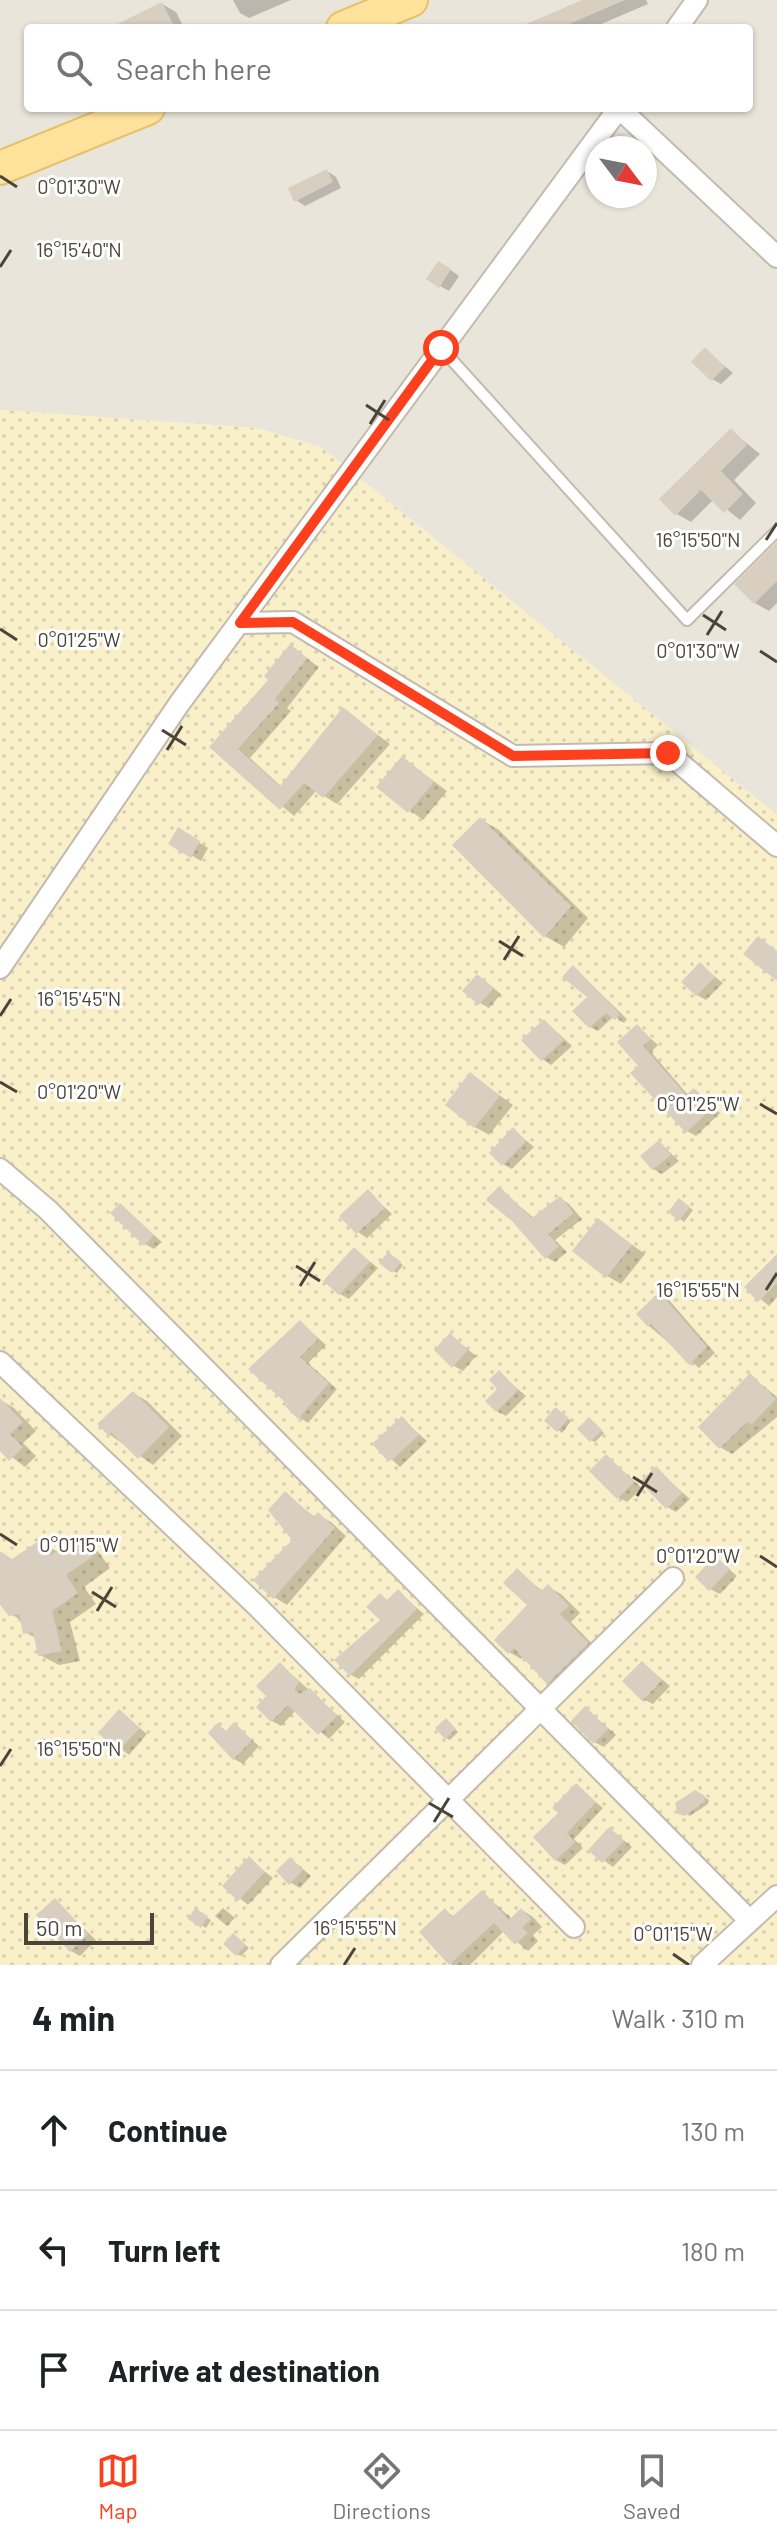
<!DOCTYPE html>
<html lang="en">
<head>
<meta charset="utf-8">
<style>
  body { margin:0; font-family:Barlow,sans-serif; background:#f6f6f6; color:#202124 }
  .compass { position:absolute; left:585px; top:136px; width:72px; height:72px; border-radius:50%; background:#fff; box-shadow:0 2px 6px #0004; rotate:122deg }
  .scale { position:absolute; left:24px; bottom:20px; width:130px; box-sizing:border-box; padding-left:8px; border:4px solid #4b4439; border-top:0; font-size:22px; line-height:28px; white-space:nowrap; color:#4b4439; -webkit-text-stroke:6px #fff; paint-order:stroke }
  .stop { position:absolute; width:24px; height:24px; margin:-18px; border:6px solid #fc3f1d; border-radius:50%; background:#fff }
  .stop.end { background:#fc3f1d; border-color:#fff; box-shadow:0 2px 8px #0008 }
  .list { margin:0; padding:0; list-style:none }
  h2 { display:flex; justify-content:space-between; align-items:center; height:104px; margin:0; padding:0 32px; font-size:34px }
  h2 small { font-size:26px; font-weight:400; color:#757577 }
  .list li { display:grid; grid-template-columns:52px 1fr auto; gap:24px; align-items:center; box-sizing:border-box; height:120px; padding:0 32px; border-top:2px solid #e0e0e0 }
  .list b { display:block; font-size:30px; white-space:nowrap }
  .list em { font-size:26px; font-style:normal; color:#757577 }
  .icon { flex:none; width:44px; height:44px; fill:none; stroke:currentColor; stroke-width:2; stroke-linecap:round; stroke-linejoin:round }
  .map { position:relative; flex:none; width:777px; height:1965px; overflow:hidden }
  .search { position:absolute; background:#fff; box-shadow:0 2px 6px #0004; left:24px; right:24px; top:24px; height:88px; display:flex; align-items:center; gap:20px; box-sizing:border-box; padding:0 28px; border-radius:8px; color:#757577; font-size:30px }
  .sheet { height:464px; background:#fff }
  nav { display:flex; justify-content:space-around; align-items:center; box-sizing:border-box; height:112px; border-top:2px solid #e0e0e0; background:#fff; font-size:22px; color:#757577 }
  nav a { display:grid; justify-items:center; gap:4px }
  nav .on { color:#fc3f1d }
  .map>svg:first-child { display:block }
</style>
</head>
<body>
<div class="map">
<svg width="777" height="1965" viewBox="0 0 777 1965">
  <defs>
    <pattern id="sand-dots" width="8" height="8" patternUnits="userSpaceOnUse" patternTransform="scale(2)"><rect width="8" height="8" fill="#f9efc9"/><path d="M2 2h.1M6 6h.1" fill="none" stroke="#d7cead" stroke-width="1.8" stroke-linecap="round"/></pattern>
  </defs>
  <rect width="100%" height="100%" fill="#f6f3ec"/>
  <!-- residential -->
  <path fill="#eae5da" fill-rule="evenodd" d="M0,0H777V815L321,447L257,428L0,410ZM28,28H749V108H28ZM597,148H645V196H597Z"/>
  <!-- sand -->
  <path fill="url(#sand-dots)" d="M0,410L257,428L321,447L777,815V1965H0Z"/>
  <!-- shadow -->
  <path fill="#0003" d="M233,0H291L249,18L240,13Z
    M587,0H646L648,4L592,28H544Z
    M162,4L176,12L184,28H116Z
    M327,171L336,177L341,188L305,206L296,200Z
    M448,268L459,276L449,291L440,286Z
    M705,350L733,373L721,384L712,379Z
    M731,431L760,454L734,480L756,503L740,520L714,499L691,522L677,514Z
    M777,545V603L769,611L755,603Z
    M290,647L319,667L287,708L291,711L250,758L282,787L343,709L390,744L337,804L316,791L294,816L211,747L271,679Z
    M402,758L447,791L423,820L379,787Z
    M480,819L499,830L588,918L564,947L545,936Z
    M178,830L208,848L201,861L171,843Z
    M700,965L723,983L706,1000L697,995Z
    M573,967L627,1019L624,1023L614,1016L598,1031L590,1027V997Z
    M478,976L501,994L489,1008L480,1003Z
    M545,1021L572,1046L551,1065L542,1059Z
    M637,1027L658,1045L651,1052L689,1096L695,1090L720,1113L696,1136L687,1131L641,1066Z
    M471,1075L513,1105L489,1135L475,1127Z
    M513,1130L534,1147L512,1169L503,1164Z
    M660,1143L679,1161L662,1174L653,1169Z
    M499,1189L535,1219L560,1198L569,1204L582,1219L555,1240L567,1252L555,1262L546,1257L513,1220L487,1198Z
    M368,1192L392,1214L367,1238L358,1232Z
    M683,1203L693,1210L684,1222L680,1219Z
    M120,1205L162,1242L154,1249L145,1244Z
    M599,1221L645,1254L621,1284L607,1276Z
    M354,1249L378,1268L349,1299L340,1294Z
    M392,1257L403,1265L397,1273L393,1271Z
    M777,1262V1297L769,1306L746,1287Z
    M660,1295L669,1300L715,1353L699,1368L649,1326Z
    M300,1322L326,1345L308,1363L337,1389L308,1423L299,1417Z
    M450,1335L476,1356L463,1371L454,1366Z
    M499,1373L526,1396L506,1416L497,1411Z
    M751,1376L777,1397V1417L732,1454L720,1447Z
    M133,1393L147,1401L182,1436L153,1465L109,1434Z
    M0,1400L14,1408L36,1431L23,1443L36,1456L25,1467L0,1448Z
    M560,1412L571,1421L562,1433L547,1421Z
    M402,1419L427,1441L400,1467L375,1444Z
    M594,1422L604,1433L595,1442L591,1440Z
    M606,1456L642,1488L627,1502L618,1497Z
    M656,1469L690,1499L676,1512L667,1507Z
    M285,1494L316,1518L319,1515L331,1522L346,1536L287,1605L274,1597L294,1540Z
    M78,1539L97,1550L110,1568L84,1587L96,1604L70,1622L80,1661L59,1665L40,1655L37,1639L25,1632L22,1621L11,1614L0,1595V1553L13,1560L40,1542L58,1552Z
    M716,1558L737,1576L720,1594L710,1589Z
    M517,1571L544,1592L548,1587L561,1594L580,1613L571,1622L599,1651L561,1689L548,1682L524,1656L521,1659L509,1652L530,1605Z
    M398,1592L424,1614L359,1679L351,1675L382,1621L380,1596L389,1601Z
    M642,1663L670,1686L653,1704L643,1699Z
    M280,1664L345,1722L329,1739L296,1710L281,1726L272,1721L269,1696Z
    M586,1709L616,1735L604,1747L594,1742Z
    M120,1712L147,1734L129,1755L101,1733Z
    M450,1723L458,1732L450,1740L446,1738Z
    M235,1725L259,1746L243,1764L234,1759L218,1726L228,1732Z
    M576,1786L603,1808L574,1839L583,1848L565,1865L556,1860L561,1813Z
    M695,1792L709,1800L708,1804L690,1816L676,1808L677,1804Z
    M610,1829L632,1847L613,1867L590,1850Z
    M249,1859L273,1878L248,1905L225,1886Z
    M291,1859L311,1876L300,1888L291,1883Z
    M482,1892L512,1919L522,1910L533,1917L542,1927L533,1935L538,1941L528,1951L504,1931L470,1965H452L422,1932L445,1911L455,1917Z
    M55,1901L96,1940L80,1956L71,1951Z
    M223,1908L235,1918L227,1926L215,1916Z
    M196,1911L211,1920L206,1928L191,1919Z
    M237,1938L249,1948L241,1956L237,1954Z"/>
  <!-- building -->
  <path fill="#d8cfc1" d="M582,0H625L560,28H517Z
    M162,2L175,28H109Z
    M327,169L333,182L294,202L288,188Z
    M438,261L451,269L439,288L426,279Z
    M705,347L725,367L711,381L691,362Z
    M731,428L747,445L721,471L743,494L724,513L701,490L675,516L659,499Z
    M777,542V581L754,604L734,584Z
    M290,644L307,658L275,699L279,703L238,749L280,786L343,707L378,735L323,798L304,783L280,810L209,747L268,680L264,676Z
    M402,756L434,782L408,813L376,787Z
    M480,817L571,906L544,938L452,845Z
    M178,827L200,841L191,858L168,844Z
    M758,936L777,951V981L743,954Z
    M700,962L715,977L696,996L681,982Z
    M573,965L620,1014L615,1020L606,1013L589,1028L572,1011L587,997L562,977Z
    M477,974L494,988L479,1005L462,991Z
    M544,1019L564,1040L541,1061L521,1040Z
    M637,1024L651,1039L643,1046L686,1095L694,1088L713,1107L686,1133L630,1073L638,1066L617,1042Z
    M470,1072L500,1096L474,1128L445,1105Z
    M513,1127L526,1141L502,1166L489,1153Z
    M659,1140L671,1155L652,1170L640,1156Z
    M499,1186L532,1218L560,1196L574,1213L548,1234L559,1246L545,1259L512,1221L486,1200Z
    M368,1189L385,1208L356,1234L339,1216Z
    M679,1198L690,1207L679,1221L668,1212Z
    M120,1203L154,1235L144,1246L110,1213Z
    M598,1218L632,1245L606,1278L572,1251Z
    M354,1247L370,1262L339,1295L323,1281Z
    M388,1252L401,1262L392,1273L379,1263Z
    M777,1254V1283L758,1302L744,1287Z
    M659,1292L707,1347L689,1365L651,1324L648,1327L636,1314Z
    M300,1320L318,1339L300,1357L329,1383L298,1419L285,1406L287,1404L248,1369Z
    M450,1333L468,1350L452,1368L434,1350Z
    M499,1370L518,1390L496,1412L485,1401L497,1389L489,1380Z
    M750,1373L776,1399L751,1425L747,1422L719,1449L698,1427Z
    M133,1391L169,1427L138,1459L111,1432L108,1435L97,1424Z
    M0,1398L23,1422L10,1434L23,1447L9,1461L0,1451Z
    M555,1407L569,1418L557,1432L544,1421Z
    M402,1416L419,1435L392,1460H387L372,1444Z
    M589,1417L602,1430L590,1442L577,1429Z
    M606,1454L634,1482L617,1499L589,1471Z
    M656,1466L682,1493L666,1509L640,1482Z
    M285,1491L313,1517L318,1512L335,1528L273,1599L253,1580L292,1540L268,1510Z
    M78,1537L92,1557L66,1575L78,1593L52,1611L62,1651L38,1656L33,1632L23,1634L19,1614L9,1616L0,1605V1551L12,1559L40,1540L51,1555Z
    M715,1556L730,1569L709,1591L695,1577Z
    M517,1568L541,1591L548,1584L569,1606L560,1614L589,1643L547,1684L514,1648L508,1654L494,1640L527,1605L503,1583Z
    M398,1589L417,1609L350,1676L334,1660L380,1620L366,1607L380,1593L387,1600Z
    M642,1661L662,1680L642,1701L622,1681Z
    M280,1662L299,1682L294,1690L299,1694L310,1688L337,1716L318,1735L288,1705L271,1722L256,1707L266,1696L256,1686Z
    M585,1706L608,1729L593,1744L571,1721Z
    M119,1709L140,1728L118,1751L98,1733Z
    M446,1718L456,1729L445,1739L435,1728Z
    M234,1722L252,1740L233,1760L208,1733L217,1723L226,1731Z
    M576,1783L596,1802L567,1833L575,1842L555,1861L533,1837L558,1813L552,1808Z
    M695,1790L705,1796L704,1802L685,1816L678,1814L675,1803Z
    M609,1827L624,1841L602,1863L588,1850Z
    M249,1856L265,1872L238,1901L222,1886Z
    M290,1857L303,1870L289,1885L276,1871Z
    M482,1890L509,1920L521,1908L531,1919L522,1928L528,1933L515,1945L494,1923L449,1965L419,1932L445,1908L452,1917Z
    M55,1898L88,1934L70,1952L36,1915Z
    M195,1908L208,1916L201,1928L188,1919Z
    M233,1933L246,1945L236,1956L223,1944Z"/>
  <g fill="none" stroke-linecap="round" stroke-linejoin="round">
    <defs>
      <path id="lane" d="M441,348L687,620L777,531"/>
      <path id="street" d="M677,28L697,0
        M240,623L293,622L513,756L668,753L777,846
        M0,968L179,704L619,108L777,257
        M0,1169L48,1210L750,1921
        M0,1362L258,1607L574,1927
        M281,1965L673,1578
        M702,1965L777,1896"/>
      <path id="primary" d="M343,28L411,0
        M0,168L148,108"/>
    </defs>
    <!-- lane casing -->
    <use href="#lane" stroke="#c2bbae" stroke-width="14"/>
    <!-- street casing -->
    <use href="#street" stroke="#c2bbae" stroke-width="24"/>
    <!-- primary casing -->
    <use href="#primary" stroke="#e6c16a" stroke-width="36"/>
    <!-- lane -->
    <use href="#lane" stroke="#fff" stroke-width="10"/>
    <!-- street -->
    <use href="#street" stroke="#fff" stroke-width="20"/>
    <!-- primary -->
    <use href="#primary" stroke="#ffe39c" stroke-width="32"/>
  </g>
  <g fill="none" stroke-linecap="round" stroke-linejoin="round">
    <!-- route -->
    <path stroke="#fc3f1d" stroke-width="10" d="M441,348L240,623L293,622L513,756L668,753"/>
  </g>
  <!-- ticks -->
  <path fill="none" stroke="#4b4439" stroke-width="3" d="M0,176L17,187M0,267L11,250M366,405L389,420M370,424L385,400M766,540L777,523M703,615L726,630M0,629L17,640M707,635L722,611M760,651L777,662M162,730L186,745M167,750L182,726M499,941L523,956M504,960L519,936M0,1016L11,999M0,1082L17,1092M760,1104L777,1114M296,1266L320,1281M300,1286L315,1262M766,1290L777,1273M633,1477L657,1492M637,1496L652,1473M0,1534L17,1545M760,1556L777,1567M92,1592L116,1607M97,1611L112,1587M0,1766L11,1749M429,1803L453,1817M434,1822L449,1798M673,1954L689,1965M344,1965L355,1948"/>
  <g font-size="20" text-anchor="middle" fill="#4b4439" stroke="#fff" stroke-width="6" stroke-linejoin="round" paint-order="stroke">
    <text x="79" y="194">0°01'30"W</text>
    <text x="79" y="257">16°15'40"N</text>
    <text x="698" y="547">16°15'50"N</text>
    <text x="79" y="647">0°01'25"W</text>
    <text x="698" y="658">0°01'30"W</text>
    <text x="79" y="1006">16°15'45"N</text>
    <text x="79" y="1099">0°01'20"W</text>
    <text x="698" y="1111">0°01'25"W</text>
    <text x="698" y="1297">16°15'55"N</text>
    <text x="79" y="1552">0°01'15"W</text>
    <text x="698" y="1563">0°01'20"W</text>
    <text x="79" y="1756">16°15'50"N</text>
    <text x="355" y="1935">16°15'55"N</text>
    <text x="673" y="1941">0°01'15"W</text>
  </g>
</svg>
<svg class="compass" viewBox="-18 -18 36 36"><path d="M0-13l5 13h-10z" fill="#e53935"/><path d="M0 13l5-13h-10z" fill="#757577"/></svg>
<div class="scale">50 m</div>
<div class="stop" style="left:441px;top:348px"></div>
<div class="stop end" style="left:668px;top:753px"></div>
<div class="search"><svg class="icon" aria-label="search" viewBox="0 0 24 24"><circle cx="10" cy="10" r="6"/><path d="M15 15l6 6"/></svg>Search here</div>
</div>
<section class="sheet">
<h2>4 min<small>Walk · 310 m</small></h2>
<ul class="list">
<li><svg class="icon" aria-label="ahead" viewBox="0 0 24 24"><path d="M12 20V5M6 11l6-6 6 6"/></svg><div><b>Continue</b></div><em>130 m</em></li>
<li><svg class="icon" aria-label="left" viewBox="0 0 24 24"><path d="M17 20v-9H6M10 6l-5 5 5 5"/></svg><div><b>Turn left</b></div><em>180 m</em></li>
<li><svg class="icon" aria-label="arrive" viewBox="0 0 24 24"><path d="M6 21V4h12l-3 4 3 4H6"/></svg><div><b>Arrive at destination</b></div></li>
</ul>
</section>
<nav>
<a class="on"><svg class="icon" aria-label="map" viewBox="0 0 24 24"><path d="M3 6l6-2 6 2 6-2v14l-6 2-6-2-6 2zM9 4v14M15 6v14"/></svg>Map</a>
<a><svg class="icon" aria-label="directions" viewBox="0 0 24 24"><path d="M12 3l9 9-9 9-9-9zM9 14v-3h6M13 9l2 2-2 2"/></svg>Directions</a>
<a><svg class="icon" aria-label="saved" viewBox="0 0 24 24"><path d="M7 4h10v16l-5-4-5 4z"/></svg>Saved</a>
</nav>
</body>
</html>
